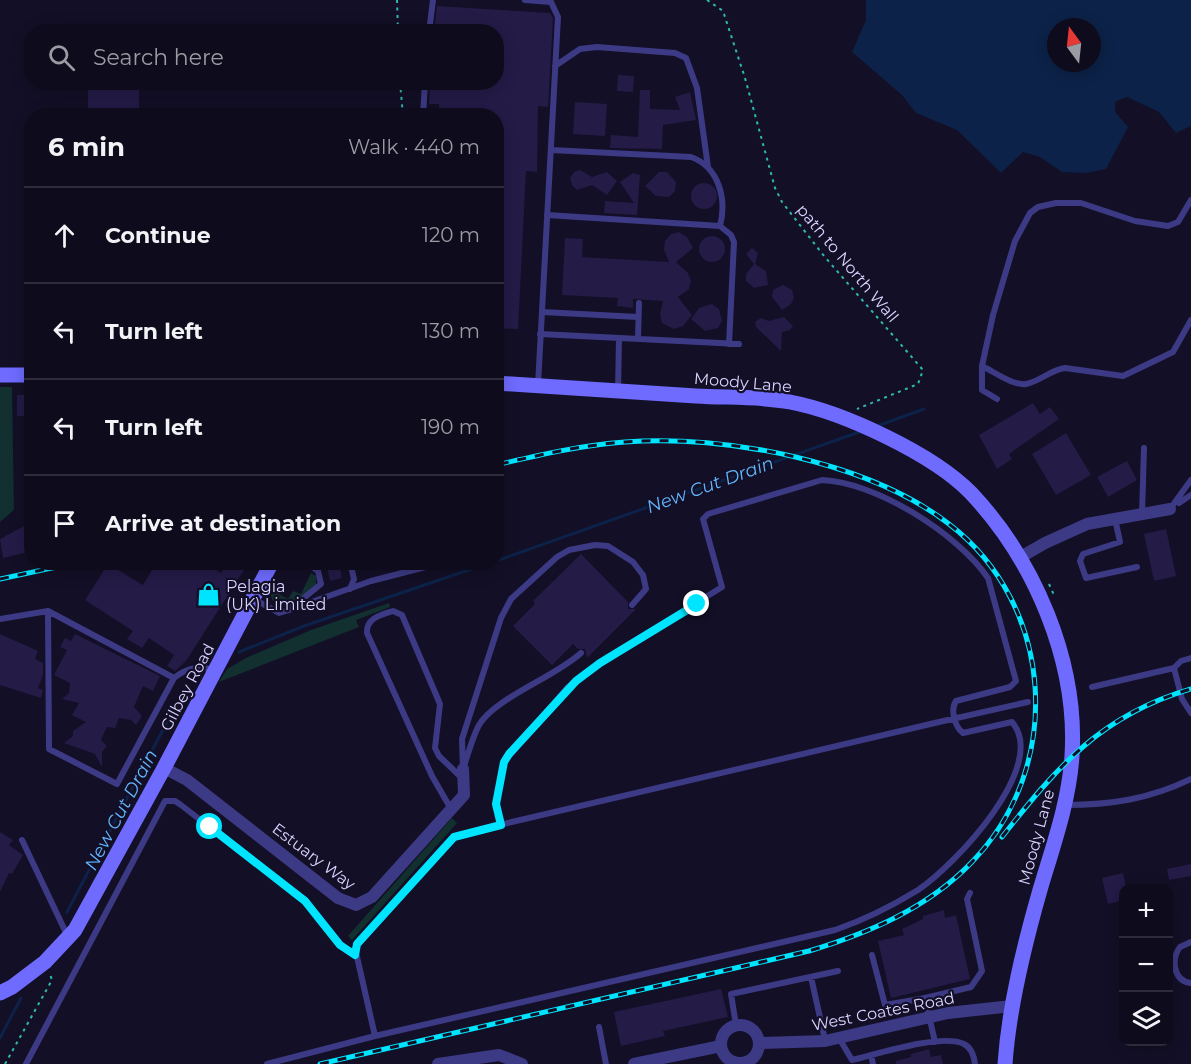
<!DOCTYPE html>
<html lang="en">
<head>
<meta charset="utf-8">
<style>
  body { margin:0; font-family:Montserrat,sans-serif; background:#1c1929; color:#f1f3f6 }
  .controls { position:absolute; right:18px; bottom:18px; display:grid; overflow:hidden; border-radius:12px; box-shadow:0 3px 15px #0003 }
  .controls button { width:54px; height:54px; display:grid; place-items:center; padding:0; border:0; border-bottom:2px solid #2e2b3b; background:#0e0b1c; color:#f1f3f6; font:30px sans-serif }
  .compass { position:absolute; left:1047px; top:18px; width:54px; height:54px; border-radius:50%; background:#0e0b1c; box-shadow:0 3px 15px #0003; rotate:345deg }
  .stop { position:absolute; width:18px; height:18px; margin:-14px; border:4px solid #00e5ff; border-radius:50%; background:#fff }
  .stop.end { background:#00e5ff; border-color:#fff; box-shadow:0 2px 6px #0008 }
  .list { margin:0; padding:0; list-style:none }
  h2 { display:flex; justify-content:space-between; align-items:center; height:78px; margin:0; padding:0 24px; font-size:26px }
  h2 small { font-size:20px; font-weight:400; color:#9b9ba3 }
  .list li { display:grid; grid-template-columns:39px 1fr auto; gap:18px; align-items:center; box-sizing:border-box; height:96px; padding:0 24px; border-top:2px solid #2e2b3b }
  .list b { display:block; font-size:22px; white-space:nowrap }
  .list em { font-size:20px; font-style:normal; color:#9b9ba3 }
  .icon { flex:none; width:33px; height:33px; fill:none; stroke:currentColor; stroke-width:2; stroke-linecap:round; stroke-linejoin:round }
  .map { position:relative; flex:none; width:1191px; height:1064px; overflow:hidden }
  .search { position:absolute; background:#0e0b1c; box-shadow:0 3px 15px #0003; left:24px; top:24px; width:480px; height:66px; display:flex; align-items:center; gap:15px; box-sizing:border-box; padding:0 21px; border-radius:24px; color:#9b9ba3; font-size:22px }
  .panel { position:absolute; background:#0e0b1c; box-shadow:0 3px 15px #0003; left:24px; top:108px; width:480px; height:462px; border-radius:24px }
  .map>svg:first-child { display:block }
</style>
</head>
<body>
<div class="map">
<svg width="1191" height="1064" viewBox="0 0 1191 1064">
  <rect width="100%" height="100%" fill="#130f26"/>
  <!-- green -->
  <path fill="#12302f" d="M0,387H12L14,510L0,522Z
    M311,573L316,576V585L290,606L286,607L273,601L268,589L272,582L282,587L279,594L288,599L293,591L301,594Z
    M389,603L390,607L356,620L359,627L219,682L227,669L248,657L311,630Z
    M452,818L457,823L352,940L348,936Z"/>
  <!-- water -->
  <path fill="#0c2248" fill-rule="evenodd" d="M866,0H1191V126L1176,133L1159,112L1127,97L1115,102V112L1128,127L1106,169L1086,173L1062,172L1040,157L1023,152L1001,173L957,130L916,113L902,95L852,52L866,20ZM1056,27H1092V63H1056Z"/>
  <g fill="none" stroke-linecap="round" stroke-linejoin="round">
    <!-- stream -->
    <path stroke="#0c2248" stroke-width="3" d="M877,426L924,409
      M496,561L862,431
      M239,652L304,626L492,562
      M67,912L175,707
      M0,1038L21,998"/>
  </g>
  <!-- building -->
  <path fill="#241b47" d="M437,6L550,13L553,18L548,107L538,106L537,172L526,171L518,329L496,328V116H439V104H429L430,82H496V32H434Z
    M618,75L634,76L633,92L617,91Z
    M88,82H139V116H88Z
    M640,90H650V109L680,110L675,97L690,92L696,120L663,125L662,149L610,148L611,135L638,137Z
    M575,102L607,104L605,136L573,134Z
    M580,170L592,177L607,172L617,181L607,195L592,185L577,190L572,185L570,178L574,172Z
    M659,172H667L676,182L675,191L669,197L656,196L645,186Z
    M633,173L640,175L637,215L604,213L605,201L634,203L620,182Z
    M691 196a13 13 0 1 1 26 0a13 13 0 1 1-26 0Z
    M679,232L687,237L693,248L676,262L688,273L691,281L689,289L678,297L692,315L683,326L674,329L662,323L660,314L663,301L633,299V308L617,306L618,298L562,295L565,238L583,239L582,257L669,262L664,250L665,241L671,234Z
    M699 249a13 13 0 1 1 26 0a13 13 0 1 1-26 0Z
    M752,248L758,253L755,264L766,271L768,285L754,288L746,281V274L754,264L746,254Z
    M783,285L792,290L794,298L791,304L782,310L772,297L773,290Z
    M712,304L719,309L722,321L718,328L705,331L691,319L699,308Z
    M784,317L793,326L790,330L782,332L781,351L756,327L755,322L761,318L769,321Z
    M17,395H32V416H17Z
    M1033,403L1040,414L1050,407L1059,419L1009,454L1012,459L997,469L979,435Z
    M1066,433L1091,475L1056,495L1032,454Z
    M1127,461L1137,480L1108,497L1097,477Z
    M30,523L32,551L3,558L0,539Z
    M1166,529L1176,576L1154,581L1144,534Z
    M581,554L628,602V609H636L587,658L585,649H578L573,644L552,665L513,626L535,604L533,601Z
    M157,562H205L221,573L228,562H249L186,661L175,671L167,666L174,655L149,638L142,648L127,639L133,631L85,600L108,564L143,585Z
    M326,562H339L342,578L330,581Z
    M0,634L38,651L35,659L43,663V675L38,688L43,690L41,698L0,685Z
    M75,634L160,676L153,691L143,686L134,707L142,716L136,725L131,720L119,718L115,728L107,727L101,740L107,746L102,752V767L95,754L64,743L73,736V731L86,722L72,715L79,703L62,699L69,693L70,683L54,675L67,650L60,647L65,638L71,641Z
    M0,832L13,840L9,845L23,855L12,874L9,873L0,892Z
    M1191,864V876L1169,880L1167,869Z
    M1123,873L1126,888H1124V900L1108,904L1102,878Z
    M944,910L945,918L956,915L970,979L891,998L878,941L904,935L902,929L923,919V916Z
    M721,989L728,1017L663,1031L665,1036L621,1046L614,1012Z
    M929,1049L931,1057L941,1055L943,1064H896V1061L911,1057V1054Z"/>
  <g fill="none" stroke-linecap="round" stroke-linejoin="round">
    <!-- path -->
    <path stroke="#2fb8b0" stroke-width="2" stroke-dasharray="3 4.5" stroke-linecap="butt" d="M397,0L398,32
      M707,0L723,11L745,78L775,188L782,202L824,256L923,370L918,384L857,409
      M400,82L403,116
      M1049,584L1054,595
      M5,1064L52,980L50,974"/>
    <!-- lane -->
    <path stroke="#3d3a85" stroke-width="6" d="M525,0L551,2L558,17L538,385
      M429,32L433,0
      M555,66L580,49L597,47L675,53L686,58L697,88L708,167
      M423,116L425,82
      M551,150L691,157C719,167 727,199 720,226L731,235L734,242L729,344
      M547,215L720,226
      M542,312L638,317
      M540,334L739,344
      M638,339L639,303
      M982,366C993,371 1013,386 1026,384C1039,382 1050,370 1065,368L1123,376L1173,352L1191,320
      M618,391L619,338
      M997,399L982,390V366L993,315L1015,241L1030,213L1038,207L1056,203H1081L1135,221L1168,226L1178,222L1191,200
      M1179,503L1191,495
      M1170,509L1191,480
      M1142,515L1144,448
      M1115,519L1120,542L1083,554L1080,561L1086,578L1137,567
      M350,589L354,579L350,562
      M254,599L279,613L289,610L321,584L318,571L306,562
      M289,610L371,581L445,562
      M48,611L49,749L117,784L174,678C188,667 198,666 216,670
      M0,619L48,611L174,678
      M581,653C555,677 495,698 479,725C472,738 468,755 463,769L462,739L501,618L511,599L557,557L569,550L595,545L608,546L633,562L643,575L646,589L632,605
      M1174,668L1182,699L1191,713
      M1092,687L1174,668L1181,661L1191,658
      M1065,805C1111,805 1150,799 1191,779
      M451,809L432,776L367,633C366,618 381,615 393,611L402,615L440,704L435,748L439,756L463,779
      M501,825L496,804L504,762L567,688L600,663L722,587L703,519L708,514L822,480C876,482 958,534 988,578L1016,681L1010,687L956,701C950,710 955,727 963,733L1012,722C1050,766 953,867 918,890C892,906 864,920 835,930L375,1036L355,948L454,837L495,826L939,722L1028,702
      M22,840L68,937
      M1191,942L1180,947C1171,959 1173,981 1191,983
      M872,955L885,1005L925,998L935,1042
      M811,977L825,1040
      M925,998L971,987L982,971L967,899L970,893
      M736,1025L731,994L838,971
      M599,1027L606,1064
      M839,1038L852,1060C877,1054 942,1033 964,1044C972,1048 974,1056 975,1064
      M871,1055L873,1064
      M26,1064L165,801H175L181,805L305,901L340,945L355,955
      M267,1064L375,1036
      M737,1064V1063"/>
    <!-- street -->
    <path stroke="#3d3a85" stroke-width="12" d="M1019,558L1045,543L1087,524L1170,509
      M164,768L187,780L338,898L356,905L372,897L464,795L463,769
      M721 1044a19 19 0 1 1 38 0a19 19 0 1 1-38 0Z
      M759,1043L825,1041L948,1013L1012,1006
      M438,1064L499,1055L522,1064
      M634,1064L721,1046"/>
    <!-- secondary -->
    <path stroke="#6f6bff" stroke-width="15" d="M0,375H32
      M496,383C563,387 629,392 696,396C726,398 760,396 790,402C843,412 933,454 971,493C1035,561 1078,662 1072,756C1069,802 1053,846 1040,890C1024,946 1009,1006 1005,1064
      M0,993L12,987L45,962L75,930L164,768L272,562"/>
    <defs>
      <path id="rail" d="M0,579L80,562
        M1002,837C1057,767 1101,715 1191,689
        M320,1064L809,951C869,933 928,908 972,862C1065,766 1055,605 949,524C869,462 725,434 625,442C582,445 539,455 496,465"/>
    </defs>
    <!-- rail casing -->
    <use href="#rail" stroke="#00e5ff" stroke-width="5"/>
    <!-- rail -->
    <use href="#rail" stroke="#130f26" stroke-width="3" stroke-dasharray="9" stroke-linecap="butt"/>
  </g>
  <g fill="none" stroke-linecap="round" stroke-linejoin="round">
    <!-- route -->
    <path stroke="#00e5ff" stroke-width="8" d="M210,827L305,901L340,945L355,955L357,944L454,837L501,825L496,804L504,762L509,754L576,681L600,663L697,604"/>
  </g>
  <!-- icons -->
  <defs>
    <symbol id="shop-bare" viewBox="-9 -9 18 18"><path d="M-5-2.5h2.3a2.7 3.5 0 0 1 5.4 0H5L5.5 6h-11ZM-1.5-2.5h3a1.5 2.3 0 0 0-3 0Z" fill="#00e5ff" stroke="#130f26" stroke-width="2.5" paint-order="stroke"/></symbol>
  </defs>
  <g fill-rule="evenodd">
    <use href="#shop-bare" x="192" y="578" width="33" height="33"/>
  </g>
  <g text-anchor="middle" stroke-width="4.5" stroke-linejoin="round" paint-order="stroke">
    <!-- street labels -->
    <g font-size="16" fill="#d9d4ff" stroke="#130f26">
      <text transform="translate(848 263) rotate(50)" y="6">path to North Wall</text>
      <text transform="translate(743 382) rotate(5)" y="6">Moody Lane</text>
      <text transform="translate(187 687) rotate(-62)" y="6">Gilbey Road</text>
      <text transform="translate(1036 837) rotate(-75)" y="6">Moody Lane</text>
      <text transform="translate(314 856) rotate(37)" y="6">Estuary Way</text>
      <text transform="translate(883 1011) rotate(-11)" y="6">West Coates Road</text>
    </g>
    <!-- poi labels -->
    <g font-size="16" fill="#d9d4ff" stroke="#130f26" text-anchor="start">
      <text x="226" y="592">Pelagia<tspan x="226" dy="18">(UK) Limited</tspan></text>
    </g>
    <!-- water labels -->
    <g font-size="18" font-style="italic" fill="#62b6ff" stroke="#130f26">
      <text transform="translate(710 485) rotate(-20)" y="6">New Cut Drain</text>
      <text transform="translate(121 810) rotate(-62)" y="6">New Cut Drain</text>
    </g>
  </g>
</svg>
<div class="controls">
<button>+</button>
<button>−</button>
<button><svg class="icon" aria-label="layers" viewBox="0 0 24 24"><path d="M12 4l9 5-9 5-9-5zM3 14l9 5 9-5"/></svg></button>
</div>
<svg class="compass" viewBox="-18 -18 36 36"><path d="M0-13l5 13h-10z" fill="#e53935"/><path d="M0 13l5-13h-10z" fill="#9b9ba3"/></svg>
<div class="stop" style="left:210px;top:827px"></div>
<div class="stop end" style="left:697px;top:604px"></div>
<div class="search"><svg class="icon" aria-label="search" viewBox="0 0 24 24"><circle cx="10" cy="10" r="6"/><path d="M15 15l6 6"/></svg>Search here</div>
<section class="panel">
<h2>6 min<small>Walk · 440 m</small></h2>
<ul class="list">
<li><svg class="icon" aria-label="ahead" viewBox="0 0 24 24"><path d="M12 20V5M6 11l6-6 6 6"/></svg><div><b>Continue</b></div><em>120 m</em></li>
<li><svg class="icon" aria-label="left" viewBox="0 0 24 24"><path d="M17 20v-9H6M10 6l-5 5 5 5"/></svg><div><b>Turn left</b></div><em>130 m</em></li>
<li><svg class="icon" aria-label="left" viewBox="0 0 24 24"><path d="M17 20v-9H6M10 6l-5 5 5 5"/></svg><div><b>Turn left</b></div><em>190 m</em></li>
<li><svg class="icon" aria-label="arrive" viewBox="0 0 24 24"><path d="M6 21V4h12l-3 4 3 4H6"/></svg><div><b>Arrive at destination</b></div></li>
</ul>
</section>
</div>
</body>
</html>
